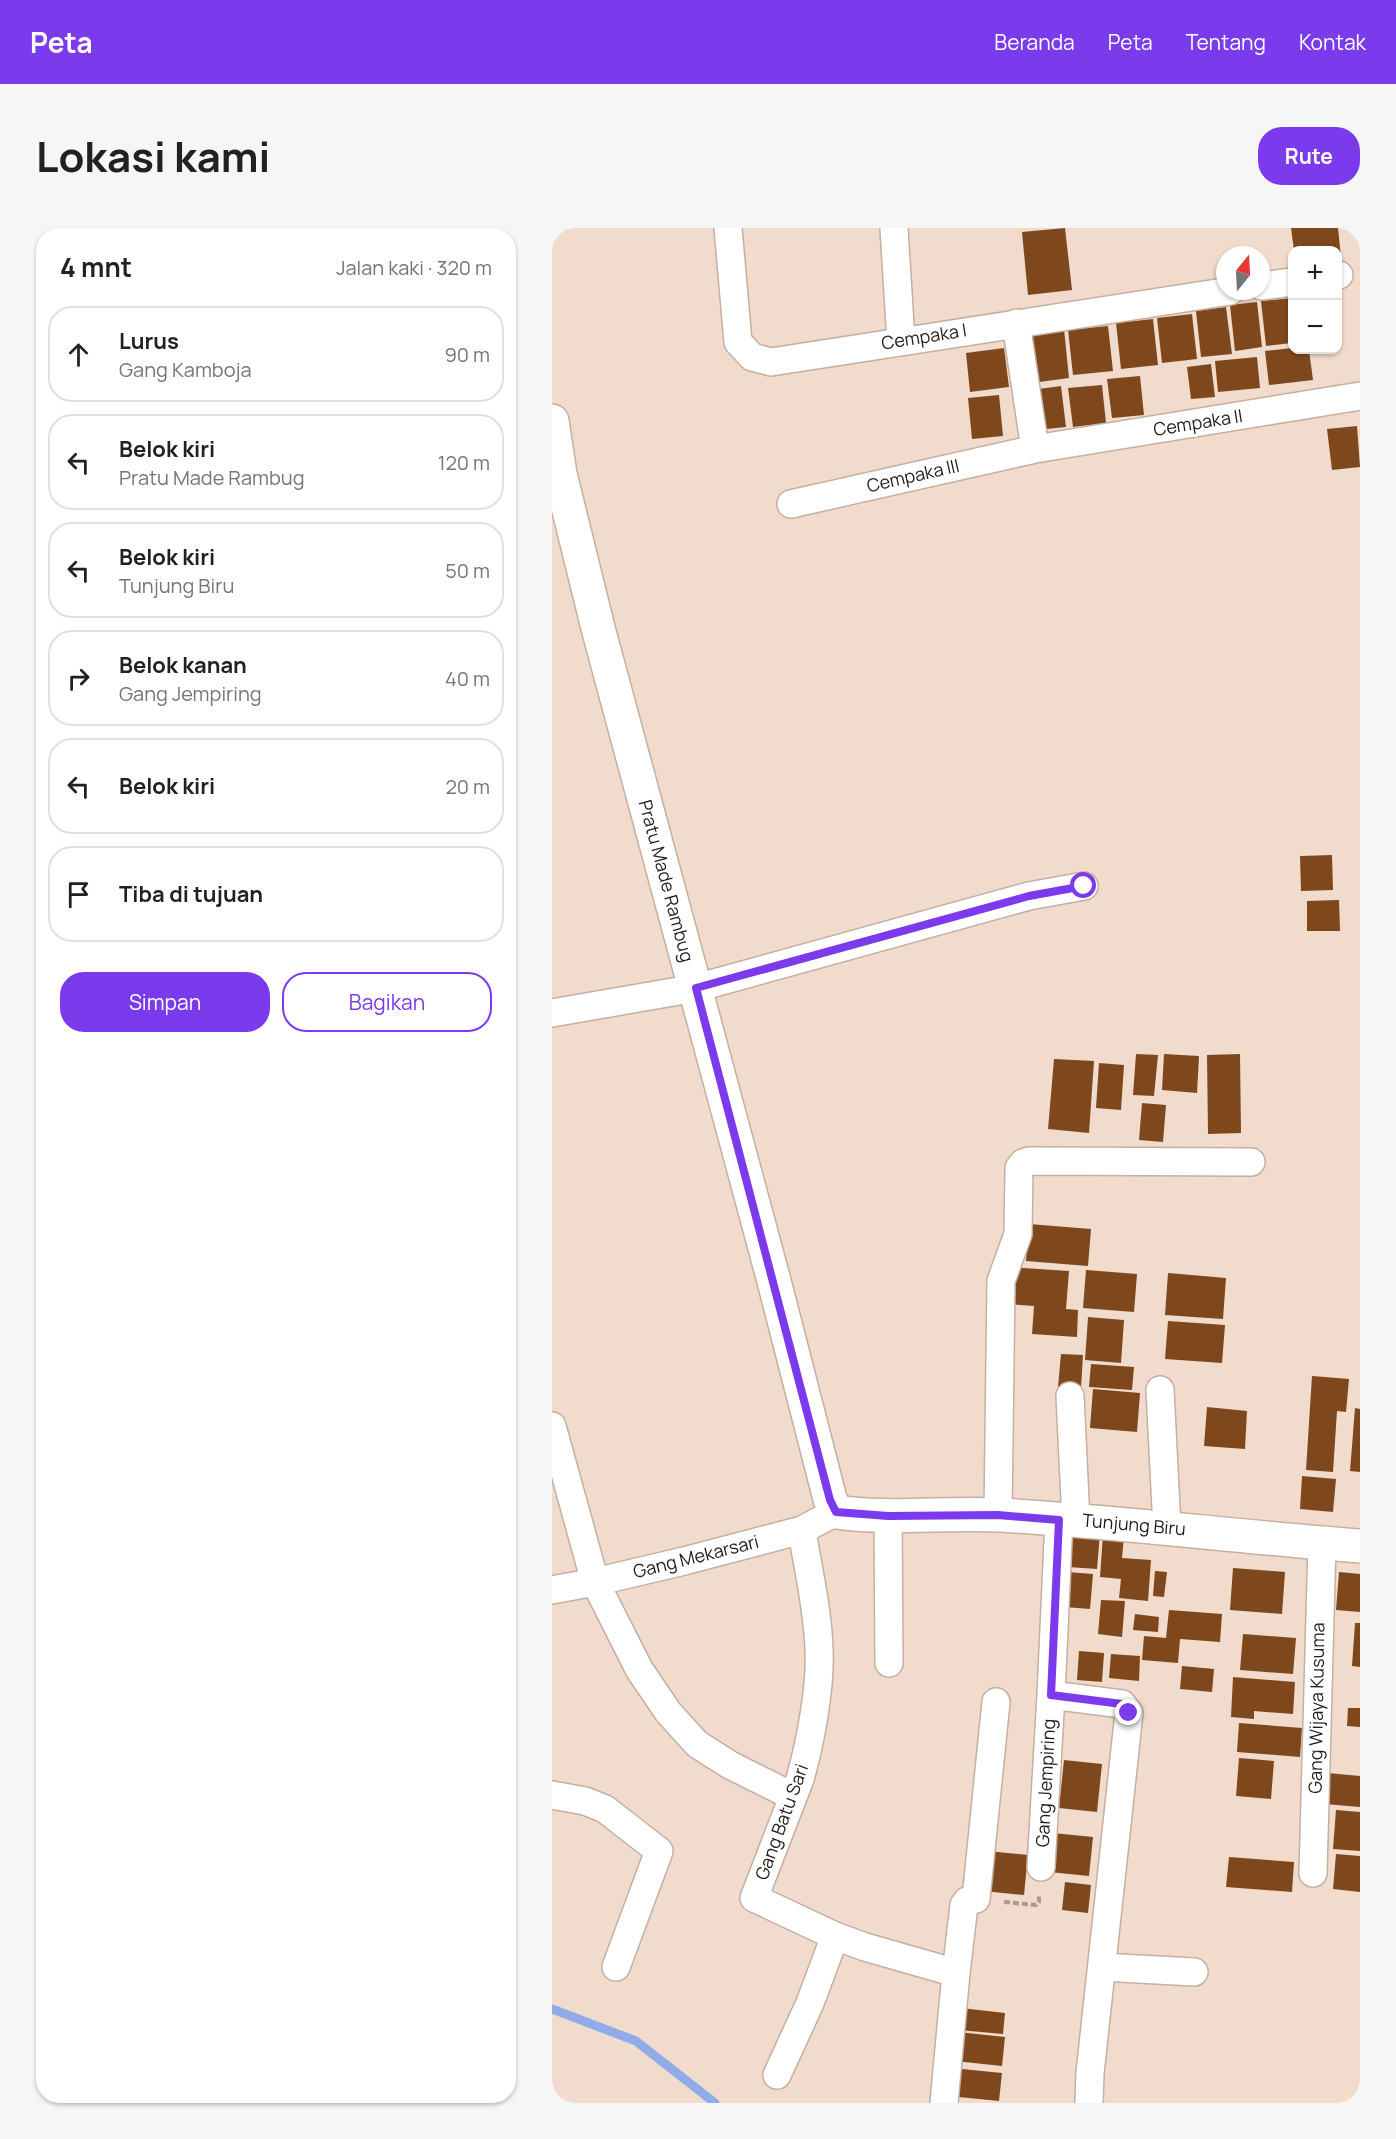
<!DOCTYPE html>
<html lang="id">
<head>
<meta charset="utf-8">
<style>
  body { margin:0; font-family:Manrope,sans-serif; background:#f6f6f6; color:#202124 }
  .controls { position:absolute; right:18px; top:18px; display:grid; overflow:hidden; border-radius:12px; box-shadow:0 2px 4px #0004 }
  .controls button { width:54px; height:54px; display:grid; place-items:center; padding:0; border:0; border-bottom:2px solid #e0e0e0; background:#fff; color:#202124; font:30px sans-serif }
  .compass { position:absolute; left:664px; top:18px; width:54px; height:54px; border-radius:50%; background:#fff; box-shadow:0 2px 4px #0004; rotate:18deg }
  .stop { position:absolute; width:18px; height:18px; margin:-14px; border:4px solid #7c3aed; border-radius:50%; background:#fff }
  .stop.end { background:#7c3aed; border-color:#fff; box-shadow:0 2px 6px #0008 }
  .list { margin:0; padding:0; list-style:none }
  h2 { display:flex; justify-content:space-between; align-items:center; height:78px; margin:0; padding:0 24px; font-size:26px }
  h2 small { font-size:20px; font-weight:400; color:#757577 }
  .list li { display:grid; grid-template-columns:39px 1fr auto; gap:18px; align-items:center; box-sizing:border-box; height:96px; margin:0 12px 12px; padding:0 12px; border:2px solid #e0e0e0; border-radius:24px }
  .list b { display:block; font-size:22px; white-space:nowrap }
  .list p { margin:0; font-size:20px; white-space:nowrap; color:#757577 }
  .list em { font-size:20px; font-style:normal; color:#757577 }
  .actions { display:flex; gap:12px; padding:18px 24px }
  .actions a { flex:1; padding:14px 0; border:2px solid #7c3aed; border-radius:24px; text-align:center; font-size:21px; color:#7c3aed }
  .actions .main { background:#7c3aed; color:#fff }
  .icon { flex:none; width:33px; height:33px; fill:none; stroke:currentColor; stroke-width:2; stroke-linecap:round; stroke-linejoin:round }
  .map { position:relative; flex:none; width:808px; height:1875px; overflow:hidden; border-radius:24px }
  header { display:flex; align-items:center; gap:36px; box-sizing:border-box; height:84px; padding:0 30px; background:#7c3aed; color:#fff }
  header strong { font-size:28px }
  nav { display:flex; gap:33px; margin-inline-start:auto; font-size:21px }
  .intro { display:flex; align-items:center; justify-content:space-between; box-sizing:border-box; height:144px; padding:0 36px }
  h1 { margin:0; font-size:42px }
  .button { padding:15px 27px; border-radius:24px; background:#7c3aed; color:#fff; font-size:21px; font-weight:700 }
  main { display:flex; gap:36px; padding:0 36px }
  aside { flex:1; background:#fff; border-radius:24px; box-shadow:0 2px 4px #0004 }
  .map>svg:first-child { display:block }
</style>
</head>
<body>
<header>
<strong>Peta</strong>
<nav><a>Beranda</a><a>Peta</a><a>Tentang</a><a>Kontak</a></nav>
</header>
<div class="intro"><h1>Lokasi kami</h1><a class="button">Rute</a></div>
<main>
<aside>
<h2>4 mnt<small>Jalan kaki · 320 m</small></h2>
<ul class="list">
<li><svg class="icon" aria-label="ahead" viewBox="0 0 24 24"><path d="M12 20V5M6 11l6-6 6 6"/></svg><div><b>Lurus</b><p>Gang Kamboja</p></div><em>90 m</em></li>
<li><svg class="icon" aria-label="left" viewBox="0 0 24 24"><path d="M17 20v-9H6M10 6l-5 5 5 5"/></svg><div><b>Belok kiri</b><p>Pratu Made Rambug</p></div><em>120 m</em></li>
<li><svg class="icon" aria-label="left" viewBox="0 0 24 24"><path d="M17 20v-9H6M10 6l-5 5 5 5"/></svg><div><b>Belok kiri</b><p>Tunjung Biru</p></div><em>50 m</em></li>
<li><svg class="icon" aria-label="right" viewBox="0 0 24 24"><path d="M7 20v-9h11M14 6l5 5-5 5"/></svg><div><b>Belok kanan</b><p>Gang Jempiring</p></div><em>40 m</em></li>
<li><svg class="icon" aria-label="left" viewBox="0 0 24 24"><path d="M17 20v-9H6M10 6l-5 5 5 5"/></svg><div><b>Belok kiri</b></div><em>20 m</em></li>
<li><svg class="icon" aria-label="arrive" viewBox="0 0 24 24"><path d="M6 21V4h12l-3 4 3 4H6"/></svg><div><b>Tiba di tujuan</b></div></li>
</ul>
<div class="actions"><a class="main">Simpan</a><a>Bagikan</a></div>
</aside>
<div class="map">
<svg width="808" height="1875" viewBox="0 0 808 1875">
  <rect width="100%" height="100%" fill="#f1dbcc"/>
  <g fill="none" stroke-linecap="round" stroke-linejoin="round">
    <!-- stream -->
    <path stroke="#90abe7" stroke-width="9" d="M0,1781L84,1813L163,1875"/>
  </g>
  <!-- building -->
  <path fill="#7e481c" d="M513,0L520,62L476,67L470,4Z
    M739,0H786L789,29L786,30V22H742Z
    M740,70V115L714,118L709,73Z
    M705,74L710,119L683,123L678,77Z
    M674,79L680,126L649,129L644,83Z
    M640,86L645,131L610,135L605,90Z
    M601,91L606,137L569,141L564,95Z
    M556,98L561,143L521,147L516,102Z
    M512,101L517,150L480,155L475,105Z
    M452,120L457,159L418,164L414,125Z
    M740,120L757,122L761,152L717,157L713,123Z
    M705,129L708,160L666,164L663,133Z
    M659,136L663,169L639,171L635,139Z
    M588,148L592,187L560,190L555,151Z
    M550,157L554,195L521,199L516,160Z
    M509,158L514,199L484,202L479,162Z
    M447,167L451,208L420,211L416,170Z
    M805,198L808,239L780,242L775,201Z
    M780,627L781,662L749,663L748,628Z
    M787,672L788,703H755V673Z
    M584,826L606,827L602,868L581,867Z
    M612,826L647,828L645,865L610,862Z
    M688,826L689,905L656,906L655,827Z
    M502,831L542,833L537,905L496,901Z
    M547,835L572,837L569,882L544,880Z
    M590,875L614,877L611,914L587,912Z
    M477,996L539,1001L536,1038L474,1033Z
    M458,1039L517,1043L514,1081L526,1082L525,1109L480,1106L482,1078L455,1076Z
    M534,1042L585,1046L582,1084L531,1080Z
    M616,1045L674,1050L671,1091L613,1087Z
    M536,1089L572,1092L569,1135L533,1132Z
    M616,1093L673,1097L670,1135L613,1131Z
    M509,1126L531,1127L529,1160L506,1159Z
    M539,1136L582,1139L580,1162L537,1159Z
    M760,1148L797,1151L794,1184L785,1183L781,1244L754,1242Z
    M541,1161L588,1165L585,1204L538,1200Z
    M655,1179L695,1183L693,1221L652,1218Z
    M803,1180L808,1181V1244L798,1243Z
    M750,1248L784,1251L781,1284L748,1281Z
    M519,1303L548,1305L545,1341L516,1339Z
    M551,1307L572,1308L570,1330L599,1332L596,1373L567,1370L569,1351L548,1349Z
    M681,1340L733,1344L730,1386L678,1382Z
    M603,1343L615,1344L612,1369L601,1368Z
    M515,1344L541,1346L538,1381L512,1379Z
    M787,1344L808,1346V1384L784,1382Z
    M549,1372L573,1373L570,1409L546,1406Z
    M617,1382L670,1386L668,1414L628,1411L626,1435L590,1432L592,1408L614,1410Z
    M583,1386L607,1389L606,1404L581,1402Z
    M803,1395H808V1439L800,1438Z
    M691,1406L744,1410L741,1446L688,1442Z
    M527,1423L552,1425L550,1454L525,1452Z
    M559,1426L588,1428L587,1453L557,1450Z
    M630,1438L662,1441L660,1464L628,1461Z
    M681,1449L743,1454L741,1486L702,1483V1491L679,1489Z
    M796,1480H808V1499L795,1498Z
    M687,1495L750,1500L748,1529L685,1524Z
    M687,1530L722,1533L719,1571L684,1568Z
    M512,1532L550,1536L545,1584L507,1580Z
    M776,1545L808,1548V1579L773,1576Z
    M784,1582L808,1584V1623L781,1621Z
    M501,1605L541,1609L537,1648L497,1644Z
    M435,1623L476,1627L472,1667L431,1663Z
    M784,1626L808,1628V1664L781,1661Z
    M677,1629L742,1634L740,1664L674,1659Z
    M513,1654L539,1657L536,1685L510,1682Z
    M409,1780L453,1785L451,1806L407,1802Z
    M406,1804L453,1809L450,1838L403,1833Z
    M400,1840L450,1845L447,1873L397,1868Z"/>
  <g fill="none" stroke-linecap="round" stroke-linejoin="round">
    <defs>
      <path id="street" d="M176,0L186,114L200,129L219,134L678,63
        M342,0L349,113
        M786,47H787
        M709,58L740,54
        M464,95L483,221
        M239,276L483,221L808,168
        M0,785L144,760L477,668L532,658
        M608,1162L615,1300
        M518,1168L524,1293
        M0,1198L43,1354L87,1441L116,1484L145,1516L178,1537L240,1568
        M446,1287L449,1053L466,1006L467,940L471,935L477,933L699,934
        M336,1288L337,1435
        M250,1302C256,1342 266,1382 267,1422C269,1459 258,1516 248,1551L202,1670L283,1708L313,1719L404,1745L392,1875
        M0,1362L43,1354L132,1333L250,1302L284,1284
        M499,1467L570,1476L577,1485L538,1845L537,1875
        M0,1567L33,1573L53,1581L107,1623L64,1739
        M489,1639L499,1467L507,1291
        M761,1645L770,1315
        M550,1739L642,1744
        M404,1745L412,1677L415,1673L424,1671L444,1474
        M225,1847L258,1775L283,1708"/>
      <path id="secondary" d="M0,193L8,246L46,400L222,1053L278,1271L284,1284C338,1292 394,1284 448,1287C569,1294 688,1309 808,1318"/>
    </defs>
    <!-- street casing -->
    <use href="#street" stroke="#c4afa1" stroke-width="30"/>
    <!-- secondary casing -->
    <use href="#secondary" stroke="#c4afa1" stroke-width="36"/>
    <!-- path -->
    <path stroke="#aa998d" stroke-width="4" stroke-dasharray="6 3" stroke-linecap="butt" d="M452,1674L484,1677L487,1674V1667"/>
    <!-- street -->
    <use href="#street" stroke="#fff" stroke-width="27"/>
    <!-- secondary -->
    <use href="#secondary" stroke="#fff" stroke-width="33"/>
  </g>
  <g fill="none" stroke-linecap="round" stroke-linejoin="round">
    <!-- route -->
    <path stroke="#7c3aed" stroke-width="8" d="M532,658L477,668L144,760L278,1272L284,1284L336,1288L446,1287L507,1292L499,1467L570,1476L577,1485"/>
  </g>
  <g text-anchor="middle" stroke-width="6" stroke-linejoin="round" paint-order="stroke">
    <!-- street labels -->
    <g font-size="18" fill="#241d17" stroke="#fff">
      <text transform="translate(372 109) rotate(-9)" y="6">Cempaka I</text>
      <text transform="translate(646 195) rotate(-9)" y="6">Cempaka II</text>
      <text transform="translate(361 248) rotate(-13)" y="6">Cempaka III</text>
      <text transform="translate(114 653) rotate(75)" y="6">Pratu Made Rambug</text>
      <text transform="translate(582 1297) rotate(5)" y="6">Tunjung Biru</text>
      <text transform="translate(144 1329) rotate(-14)" y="6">Gang Mekarsari</text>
      <text transform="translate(765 1480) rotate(-89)" y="6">Gang Wijaya Kusuma</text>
      <text transform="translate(494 1555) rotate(-87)" y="6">Gang Jempiring</text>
      <text transform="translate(230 1594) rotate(-70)" y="6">Gang Batu Sari</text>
    </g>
  </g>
</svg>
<div class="controls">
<button>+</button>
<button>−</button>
</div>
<svg class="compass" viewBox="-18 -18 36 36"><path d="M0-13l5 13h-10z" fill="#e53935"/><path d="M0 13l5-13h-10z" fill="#757577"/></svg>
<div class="stop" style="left:532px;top:658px"></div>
<div class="stop end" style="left:577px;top:1485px"></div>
</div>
</main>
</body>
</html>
